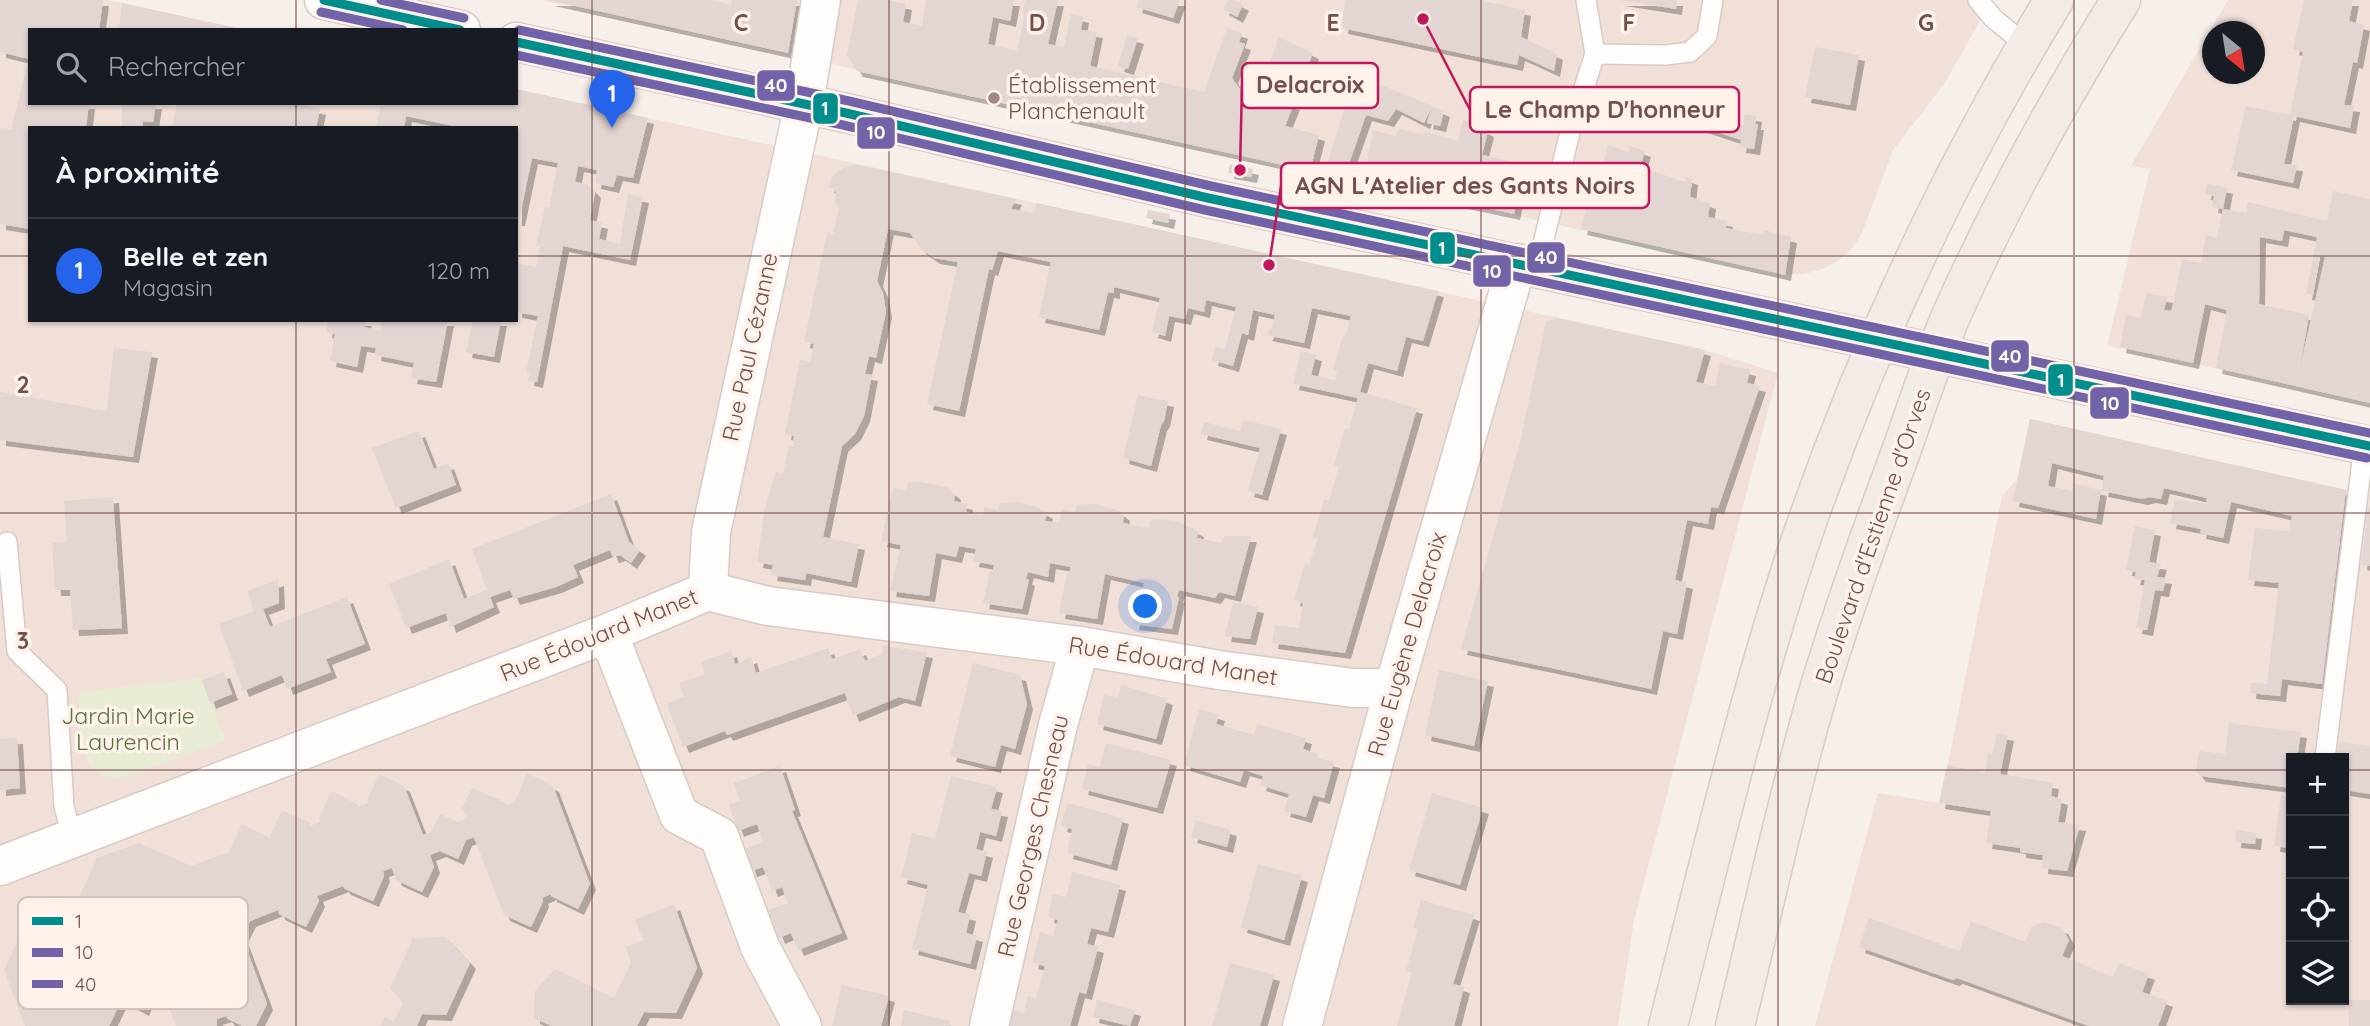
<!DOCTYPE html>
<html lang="fr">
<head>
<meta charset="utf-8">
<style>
  body { margin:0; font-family:Quicksand,sans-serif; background:#20242c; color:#f1f3f6 }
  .controls { position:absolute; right:21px; bottom:21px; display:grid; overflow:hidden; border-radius:0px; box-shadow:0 2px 5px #0004 }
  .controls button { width:63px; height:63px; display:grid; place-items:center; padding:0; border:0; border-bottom:2px solid #363941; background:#171b24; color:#f1f3f6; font:35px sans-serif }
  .compass { position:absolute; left:2202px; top:21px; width:63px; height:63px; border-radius:50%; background:#171b24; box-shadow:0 2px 5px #0004; rotate:150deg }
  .you { position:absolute; left:1146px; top:607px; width:24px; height:24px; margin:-18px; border:5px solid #fff; border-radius:50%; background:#1a73e8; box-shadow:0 0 0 10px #1a73e833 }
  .badge { display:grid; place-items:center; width:46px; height:46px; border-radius:50%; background:#2563eb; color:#fff; font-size:23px; font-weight:700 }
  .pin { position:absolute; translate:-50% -58px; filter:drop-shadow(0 2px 4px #0008) }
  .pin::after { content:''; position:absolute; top:37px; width:24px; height:21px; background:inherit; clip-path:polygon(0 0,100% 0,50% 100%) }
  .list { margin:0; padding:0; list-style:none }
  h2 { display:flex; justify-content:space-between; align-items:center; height:91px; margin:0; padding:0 28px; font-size:30px }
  h2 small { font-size:23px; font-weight:400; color:#9ea1a6 }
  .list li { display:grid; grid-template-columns:46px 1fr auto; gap:21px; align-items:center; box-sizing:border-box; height:105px; padding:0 28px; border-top:2px solid #363941 }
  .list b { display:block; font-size:26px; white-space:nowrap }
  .list p { margin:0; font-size:23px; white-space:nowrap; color:#9ea1a6 }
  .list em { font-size:23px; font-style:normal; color:#9ea1a6 }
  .icon { flex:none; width:38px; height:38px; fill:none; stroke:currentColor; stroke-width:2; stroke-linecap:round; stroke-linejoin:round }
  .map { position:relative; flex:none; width:2370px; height:1026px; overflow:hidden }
  .search { position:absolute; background:#171b24; box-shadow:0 2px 5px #0004; left:28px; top:28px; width:490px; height:77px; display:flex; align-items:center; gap:18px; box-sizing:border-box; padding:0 24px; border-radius:0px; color:#9ea1a6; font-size:26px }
  .panel { position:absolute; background:#171b24; box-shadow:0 2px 5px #0004; left:28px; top:126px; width:490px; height:196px; border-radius:0px }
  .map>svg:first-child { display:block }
</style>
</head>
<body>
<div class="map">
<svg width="2370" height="1026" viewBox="0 0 2370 1026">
  <defs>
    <filter id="shadow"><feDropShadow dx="6" dy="6" stdDeviation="0" flood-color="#0004"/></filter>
  </defs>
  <rect width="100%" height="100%" fill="#f7efea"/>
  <!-- residential -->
  <path fill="#f0e0d8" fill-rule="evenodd" d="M0,0H108L246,30H30V103H516V89L1705,350L1778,373L1634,920L1618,1026H0ZM30,128H516V320H30Z
    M542,0H1992L1944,84L1893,150L1862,233L1851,250L1836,262L1820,270L1803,274L1785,275Z
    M2228,0H2370V403L2133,350L2107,346L2150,169L2131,166ZM2212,32H2254V74H2212Z
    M2030,419L2370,495V1026H1815L1878,793L1940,803L2002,496L2017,479ZM2291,758H2344V1000H2291Z"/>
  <!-- green -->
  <path fill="#e8ecd5" d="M201,678L226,741L122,777C75,784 81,723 79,692Z"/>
  <!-- building -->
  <path fill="#e3d5d2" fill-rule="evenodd" filter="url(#shadow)" d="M0,0H103L99,30H30V103H89L86,128H30V229L0,224V128L11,129L29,59L0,52Z
    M548,0H710L731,5L732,0H797L788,53Z
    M858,0H886L906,4L903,22L922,26L926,0H1014L1010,21L993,17L988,44L1017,51L1025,14L1022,13L1025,0H1058L1048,44L1064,47L1071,14L1083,17L1081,30L1097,32L1090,66L1204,92L1227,28L1242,33L1239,42L1245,44L1232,78L1239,88L1258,94V96L1294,104L1285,126L1319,135L1310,171L857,71L847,55Z
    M1139,0H1180L1173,18L1136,7Z
    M1228,0H1234L1243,5L1237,17L1223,9Z
    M1345,0H1478L1525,10L1521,37L1557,54L1554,71L1519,55L1517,65L1342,28Z
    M1619,0H1677L1676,9Z
    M2304,0H2353L2349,21L2364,25L2357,63L2353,62L2344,105L2354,106L2350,128L2294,116L2284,164L2297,165L2293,183L2231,170L2246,106L2290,115L2303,52L2293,49Z
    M122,3L213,23L233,27L232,30H119Z
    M1127,35L1138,38L1128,69L1118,66Z
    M1279,37L1313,53L1297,93L1262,82Z
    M1815,47L1859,55L1850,105L1805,97Z
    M1377,83L1444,111L1440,126L1427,123L1432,106L1424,123L1396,109L1388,121L1366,115L1344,178L1324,173L1352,86L1374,92Z
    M1623,86L1743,126L1745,114L1756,116L1755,124H1758L1754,149L1740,147L1741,140L1620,100Z
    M516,89L648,118L633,178L617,175L613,187L595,183L597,170L578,166L575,182L587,184L595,192L590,220L602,223L599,239L620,244L628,194L643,197L630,260L563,246L537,382L528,380L529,373L526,372L538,316L516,312V263L536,267L540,247L536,246L545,207L549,208L558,163L532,158L519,220H516V128H463L406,116L404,128H376L381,103H516Z
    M122,103H156L153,122L143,121V128H122Z
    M177,103H294L320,109L316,128H172Z
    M1463,119L1488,131L1482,155L1511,161L1508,179L1521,181L1514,214L1363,182L1373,130L1396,136L1399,129L1424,135L1425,132L1458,141Z
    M1608,145L1628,152L1630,146L1645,151L1640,167L1685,182L1686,177L1692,179L1690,197L1710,203L1708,217L1727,221L1726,228L1763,235L1764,230L1791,237L1785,275L1581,229L1589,195L1595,196Z
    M854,164L1016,199L1011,209L1033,213L1037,203L1438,291L1423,341L1406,337L1397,371L1368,363L1361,388L1360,392L1417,408L1345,653L1272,643L1275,625L1299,628L1303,603L1294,600L1305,563L1309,565L1318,538L1313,537L1324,499L1329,501L1339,466L1334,465L1345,428L1349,429L1358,398L1293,384L1301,351L1316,355L1311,375L1335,380L1337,371L1333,370L1343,335L1346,336L1351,316L1312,308L1304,343L1266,335L1273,325L1275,315L1253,310L1248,335L1242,333L1233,366L1212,360L1215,347L1225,349L1236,307L1206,300L1204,312L1188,308L1185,319L1169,316L1165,336L1152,332L1160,298L1114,287V293L1108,292L1099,330L1039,317L1051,262L998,251L992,270L989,269L959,411L927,404L958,262L934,258L921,249L910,233L888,229L877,281L883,293L886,312L876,358L869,356L865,374L872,375L864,416L855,434L842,446L823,537L859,544L851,582L806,573L805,580L771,575L773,565L757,562L765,507L776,472L783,474L789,446L793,447L794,436L785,434L800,360L810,362L814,344L804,342L827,233L833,234L839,208L835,203L836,189L828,187L834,174L846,166Z
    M1230,164L1253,169L1251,177L1228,173Z
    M2207,183L2227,188L2223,209L2212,207L2214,196L2205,194Z
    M2333,191L2370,199V403L2216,368L2227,310L2205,304L2193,363L2120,347L2126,315L2141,318L2146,293L2167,297L2164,310L2172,311L2182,259L2201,263L2206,235L2217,238L2223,209L2246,213L2248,202L2327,221ZM2284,230L2317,237L2306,294L2313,295L2320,256L2325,257L2300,368L2309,315L2259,304L2260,237L2282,241Z
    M1148,210L1170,214L1168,223L1146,218Z
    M1557,318L1705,350L1696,382L1715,386L1720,363L1750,370L1747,383L1760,386L1718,508L1711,507L1708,524L1687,520L1675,580L1687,583L1677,634L1663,631L1651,689L1461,649L1520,442L1546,322Z
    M328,320H366L364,327L380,331L382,320H448L436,382L411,378L414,363L375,355L376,348L361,346L357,367L330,361L335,334L326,332Z
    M473,320H501L494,357L466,352Z
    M114,348L152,352L133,457L0,440V392L107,411Z
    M1138,395L1168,401L1164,421L1161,425L1151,466L1123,458Z
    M2030,419L2346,490L2322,684L2282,679L2280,696L2250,693L2251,683L2267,684L2279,583L2248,580L2255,528L2289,531L2292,516L2231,502L2223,538L2200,533L2201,529L2170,523L2175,499L2206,504L2207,498L2164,488L2161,499L2150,497L2142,499L2102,491L2104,476L2052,463L2048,486L2072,491L2074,484L2101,490L2096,519L2013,501Z
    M1243,420L1281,429L1262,495L1248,491L1260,448L1201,434L1204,422L1240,431Z
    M419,431L434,469L448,463L456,485L396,508L372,448Z
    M921,482L946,487L955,494L954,501L967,504L966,512L983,516L984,507L998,510L1000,503L1019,502L1035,506L1047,513L1045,521L1059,523L1062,509L1075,512L1077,505L1096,504L1119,511L1124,515L1123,523L1149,528L1150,521L1155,519L1177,521L1198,531L1197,538L1221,543L1225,536H1251L1235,596L1219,592L1215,598L1179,590L1177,597H1179L1172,629L1133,624L1141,589L1143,590L1144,583L1105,574L1097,619L1059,613L1067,573L1069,574L1071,567L1050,563L1048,577L1028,572L1026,579L1029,580L1022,609L983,603L990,571L993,572L994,565L973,561L976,549L959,546L956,557L936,553L929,596L890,591L901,545L881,541L893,488L906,491L908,483Z
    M611,494L629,542L640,550L631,563L620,555L613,557L610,550L573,565L578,577L556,587L514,599L510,590L490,597L494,607L450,627L446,613L406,628L389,584L449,559L464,599L487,590L472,549Z
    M113,497L122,628L73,630L70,590H55L52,543L67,542L64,501Z
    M2368,507L2370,508V566L2361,564Z
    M2135,526L2155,530L2149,562L2161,564L2157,577L2166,578L2163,591L2155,590L2147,630L2136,628L2145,580L2134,579L2136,572L2126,570Z
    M278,580L279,603L263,609L270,627L347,597L365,644L326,659L331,672L287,689L282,675L243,691L219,624L254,611L247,591Z
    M1233,602L1258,607L1250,639L1225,636Z
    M883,646L927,652L915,701L899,697L853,716L845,693L727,735L725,731L683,747L667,704L684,697L679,683L705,674L701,662L731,651L735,664L751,657L756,673L828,648L832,659L860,649L865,661L882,654Z
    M973,663L1020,675L1027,704L1015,749L1001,745L995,767L950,756Z
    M1439,670L1488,681L1474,746L1425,735Z
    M224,672L232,694L210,703L202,680Z
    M1121,685L1167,699L1156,739L1097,724L1104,695L1118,698Z
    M1199,709L1219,715L1216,724L1254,735L1257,724L1306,738L1303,749L1317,754V758L1334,762L1324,798L1313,795L1306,817L1284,811L1289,794L1260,785L1263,776L1244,770L1240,782L1184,765Z
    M2229,723L2301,732L2297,758H2291V788L2200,776L2196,771L2199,751L2225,754Z
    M1997,733L2008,735L2000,774L2053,783L2051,796L2062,799L2058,822L2080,825L2067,871L2042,868L2043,855L2020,852V848L1986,843L1991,811L1939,803L1947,765L1985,773L1988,754H1992Z
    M17,738L20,788L0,790V739Z
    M2339,742L2370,746V794L2344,790V758H2337Z
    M1106,743L1171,760L1157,808L1082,789L1088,764L1100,767Z
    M780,766L795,810L792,811L842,933L798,950L791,933L779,938L768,910L788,903L782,887L772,891L763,867L751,871L744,849L763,842L757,824L738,831L729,805L740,801L734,783Z
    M527,773L553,786L590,884L578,909L551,896V894L542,898L543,901L531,927L504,915L474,837L466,840L458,859L440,851L430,855L434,867L422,892L396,880L392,868L383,871L384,876L373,901L345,889L343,886L317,896L319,901L306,927L279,914L278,910L250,921L242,937L267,1004L256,1026H243L228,1019L226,1016L217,1019V1026H176L161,988L151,992L143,1010L126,1001L119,1005L109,1026H25L4,970L17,942L44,954L46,958L55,954L54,951L97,858L139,843L191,866L229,852L242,824L269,838L282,810L309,822L310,826L320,822L319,818L331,791L357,804L358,807L368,803L367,800L379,774L404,786L423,835L431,832L440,814L458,822L467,818L462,808L472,788L505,802L506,805L515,802Z
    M951,776L997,787L991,809L1002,811L996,836L980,832L976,849L987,852L981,876L969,873L958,912L970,915L966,933L977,936L970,964L912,949L928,885L901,878L912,833L935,839Z
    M1432,793L1483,808L1460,885L1409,870Z
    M2281,795L2291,796V848L2274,846Z
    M1067,803L1123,818L1111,865L1067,853L1072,829L1061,826Z
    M1196,820L1231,830L1227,847L1191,837Z
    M2236,830L2256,833L2255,844L2235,842Z
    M1258,864L1302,876L1284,940L1241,927Z
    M1072,872L1120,885L1108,932L1091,928L1087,944L1098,947L1086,994L1079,992L1070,1026H1008L1012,1010L1024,1013L1028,996L1036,998L1045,966L1032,963L1040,932L1053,936L1058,920L1048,917L1053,894L1066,897Z
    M1421,900L1474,915L1453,984L1464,987L1454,1026H1397L1412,972L1406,971L1418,929L1413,928Z
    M674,904L697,968L676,1013L644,1012L637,1026H552L534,1018L535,991L555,969L614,998L631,963L626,947L643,940L635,920Z
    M1869,918L1959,951L1971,921L2025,942L2031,927L2044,922L2062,928L2069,940L2062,956L2113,977L2119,963L2149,974L2142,992L2167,1001L2158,1026H2089L1957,978L1953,980L1859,947Z
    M446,937L470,963L446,1015L422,1014L417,1026H380L385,1017L394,1021L403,1003L390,988L413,938Z
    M1230,963L1274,975L1260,1026H1212Z
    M842,985L889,996L881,1026H832Z
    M1097,1000L1135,1010L1130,1026L1093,1017Z
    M2348,1000H2370V1026H2349Z
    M904,1010L950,1021L948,1026H901Z"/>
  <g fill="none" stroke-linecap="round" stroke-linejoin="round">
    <defs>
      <path id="lane" d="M1978,0L1993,18L2027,46
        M1595,54L1666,55L1690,52L1707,36L1713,0
        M1537,268L1571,128L1595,54L1586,0
        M7,542L17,651L57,690L64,807L73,838
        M2325,758L2364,445"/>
      <path id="street" d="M708,591L711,532L804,104L821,0
        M608,633L679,815L719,836L760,947L802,1026
        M0,866L608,633L708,591L768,606L1080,646L1219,670L1353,688H1394
        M989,1026L1058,725L1080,646
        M1302,1026L1394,688L1517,263"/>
      <path id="secondary" d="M324,0L461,30
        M516,42L846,113L1208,198L2370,446"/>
      <path id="primary" d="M1668,1026C1708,868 1746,705 1797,551C1862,359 1949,173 2054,0
        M1735,1026C1762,915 1786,803 1818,693C1842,613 1870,535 1899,457C1917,407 1933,355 1955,307C2003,201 2059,99 2121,0"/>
    </defs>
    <!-- lane casing -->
    <use href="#lane" stroke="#d6cbc7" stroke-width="22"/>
    <!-- street casing -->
    <use href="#street" stroke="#d6cbc7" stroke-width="41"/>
    <!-- secondary casing -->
    <use href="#secondary" stroke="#d6cac6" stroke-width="41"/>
    <!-- primary casing -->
    <use href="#primary" stroke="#d8ccca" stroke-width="41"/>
    <!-- lane -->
    <use href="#lane" stroke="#fefdfc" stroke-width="19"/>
    <!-- street -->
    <use href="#street" stroke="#fefdfc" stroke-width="38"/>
    <!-- secondary -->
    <use href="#secondary" stroke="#fefdfc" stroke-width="38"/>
    <!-- primary -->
    <use href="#primary" stroke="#f2ebe6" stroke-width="38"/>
    <defs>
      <path id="bus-1" d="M324,0L460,30
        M516,42L846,113L1208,198L2370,446"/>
      <path id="bus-2" d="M321,12L403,30
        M516,55L843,125L1205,210L2367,458"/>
      <path id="bus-3" d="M381,0L464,18
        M519,30L849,101L1211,186L2370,433"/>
    </defs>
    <!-- bus-1 casing -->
    <use href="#bus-1" stroke="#fff2eb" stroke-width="14"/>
    <!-- bus-2 casing -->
    <use href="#bus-2" stroke="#fff2eb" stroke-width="14"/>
    <!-- bus-3 casing -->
    <use href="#bus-3" stroke="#fff2eb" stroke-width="14"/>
    <!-- bus-1 -->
    <use href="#bus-1" stroke="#008e8c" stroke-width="9"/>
    <!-- bus-2 -->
    <use href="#bus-2" stroke="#7263a9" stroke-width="9"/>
    <!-- bus-3 -->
    <use href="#bus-3" stroke="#7263a9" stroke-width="9"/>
  </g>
  <!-- grid -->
  <path fill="none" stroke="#74504b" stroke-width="2" stroke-opacity="0.55" d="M296,0V30M592,0V1026M889,0V1026M1185,0V1026M1481,0V1026M1778,0V1026M2074,0V1026M296,103V128M0,256H30M516,256H2370M296,320V1026M0,513H2370M0,770H2291M2344,770H2370"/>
  <!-- markers -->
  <circle fill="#a28883" stroke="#fff2eb" stroke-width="2.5" cx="994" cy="98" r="7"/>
  <g text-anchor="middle" stroke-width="7" stroke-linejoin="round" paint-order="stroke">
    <!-- poi labels -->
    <g font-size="23" fill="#74504b" stroke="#fff2eb" text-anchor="start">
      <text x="1008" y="93">Établissement<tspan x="1008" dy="26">Planchenault</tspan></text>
    </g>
    <!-- street labels -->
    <g font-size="23" fill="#74504b" stroke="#fff2eb">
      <text transform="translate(750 347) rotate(-78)" y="8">Rue Paul Cézanne</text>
      <text transform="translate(1873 536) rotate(-71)" y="8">Boulevard d'Estienne d'Orves</text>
      <text transform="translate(599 635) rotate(-22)" y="8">Rue Édouard Manet</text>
      <text transform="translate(1407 644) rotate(-74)" y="8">Rue Eugène Delacroix</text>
      <text transform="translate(1173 661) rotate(9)" y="8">Rue Édouard Manet</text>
      <text transform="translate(1033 836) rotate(-77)" y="8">Rue Georges Chesneau</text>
    </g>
    <!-- park labels -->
    <g font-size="23" fill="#5c7440" stroke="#fff2eb">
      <text x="128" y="724">Jardin Marie<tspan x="128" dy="26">Laurencin</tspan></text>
    </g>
  </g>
  <!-- legend -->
  <rect x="18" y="897" width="230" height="112" rx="10" fill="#fff2eb" stroke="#d5c1bb" stroke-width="2"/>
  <rect x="32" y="917" width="31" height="8" fill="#008e8c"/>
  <rect x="32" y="948" width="31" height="9" fill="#7263a9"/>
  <rect x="32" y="980" width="31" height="8" fill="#7263a9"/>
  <g font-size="19" fill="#74504b">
    <text x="75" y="928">1</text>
    <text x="75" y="959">10</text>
    <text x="75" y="991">40</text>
  </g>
  <g font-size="23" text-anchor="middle" font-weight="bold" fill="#74504b" stroke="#fff2eb" stroke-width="7" stroke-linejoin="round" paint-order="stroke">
    <text x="741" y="31">C</text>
    <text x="1037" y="31">D</text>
    <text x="1333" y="31">E</text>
    <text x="1629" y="31">F</text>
    <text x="1926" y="31">G</text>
    <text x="23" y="393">2</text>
    <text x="23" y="649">3</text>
  </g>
  <!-- callouts -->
  <path fill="none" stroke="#c2185b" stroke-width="2.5" d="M1240 170L1242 85M1423 19L1470 110M1269 265L1281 186"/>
  <g fill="#c2185b" stroke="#fff2eb" stroke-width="2.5">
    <circle cx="1240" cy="170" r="7"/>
    <circle cx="1423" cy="19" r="7"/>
    <circle cx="1269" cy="265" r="7"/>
  </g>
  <g fill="#fff2eb" stroke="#c2185b" stroke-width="2.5">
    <rect x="1242" y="63" width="136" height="45" rx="7"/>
    <rect x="1470" y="87" width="269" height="45" rx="7"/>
    <rect x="1281" y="163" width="368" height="45" rx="7"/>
  </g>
  <g font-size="24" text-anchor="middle" font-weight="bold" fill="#74504b">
    <text x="1310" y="93">Delacroix</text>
    <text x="1605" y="118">Le Champ D'honneur</text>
    <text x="1465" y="194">AGN L'Atelier des Gants Noirs</text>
  </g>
  <g stroke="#fff2eb" stroke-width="2.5">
    <rect x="756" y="69" width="40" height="33" rx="7" fill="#7263a9"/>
    <rect x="812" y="92" width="27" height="33" rx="7" fill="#008e8c"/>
    <rect x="856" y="116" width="40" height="34" rx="7" fill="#7263a9"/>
    <rect x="1429" y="231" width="27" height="34" rx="7" fill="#008e8c"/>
    <rect x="1526" y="241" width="40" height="33" rx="7" fill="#7263a9"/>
    <rect x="1472" y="254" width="40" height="34" rx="7" fill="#7263a9"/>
    <rect x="1990" y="339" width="40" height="34" rx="7" fill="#7263a9"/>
    <rect x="2047" y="363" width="27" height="34" rx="7" fill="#008e8c"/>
    <rect x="2089" y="386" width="41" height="34" rx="7" fill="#7263a9"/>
  </g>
  <g font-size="19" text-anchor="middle" font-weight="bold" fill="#fff">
    <text x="776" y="92">40</text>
    <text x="825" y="115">1</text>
    <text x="876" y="139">10</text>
    <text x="1442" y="255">1</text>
    <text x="1546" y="264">40</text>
    <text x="1492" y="278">10</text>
    <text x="2010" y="363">40</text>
    <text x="2061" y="387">1</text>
    <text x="2110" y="410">10</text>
  </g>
</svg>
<div class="controls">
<button>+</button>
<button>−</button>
<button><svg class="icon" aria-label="locate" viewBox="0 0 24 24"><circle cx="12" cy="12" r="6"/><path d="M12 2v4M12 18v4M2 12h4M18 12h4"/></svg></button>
<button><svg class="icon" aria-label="layers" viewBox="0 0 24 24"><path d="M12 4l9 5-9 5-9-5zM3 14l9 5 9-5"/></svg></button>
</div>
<svg class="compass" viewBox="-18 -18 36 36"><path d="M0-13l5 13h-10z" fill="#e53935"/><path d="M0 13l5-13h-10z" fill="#9ea1a6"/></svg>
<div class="you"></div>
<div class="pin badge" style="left:612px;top:128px">1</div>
<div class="search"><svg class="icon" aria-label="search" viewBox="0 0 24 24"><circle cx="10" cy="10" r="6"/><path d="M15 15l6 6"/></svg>Rechercher</div>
<section class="panel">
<h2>À proximité<small></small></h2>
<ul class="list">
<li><span class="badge">1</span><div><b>Belle et zen</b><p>Magasin</p></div><em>120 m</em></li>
</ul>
</section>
</div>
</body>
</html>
